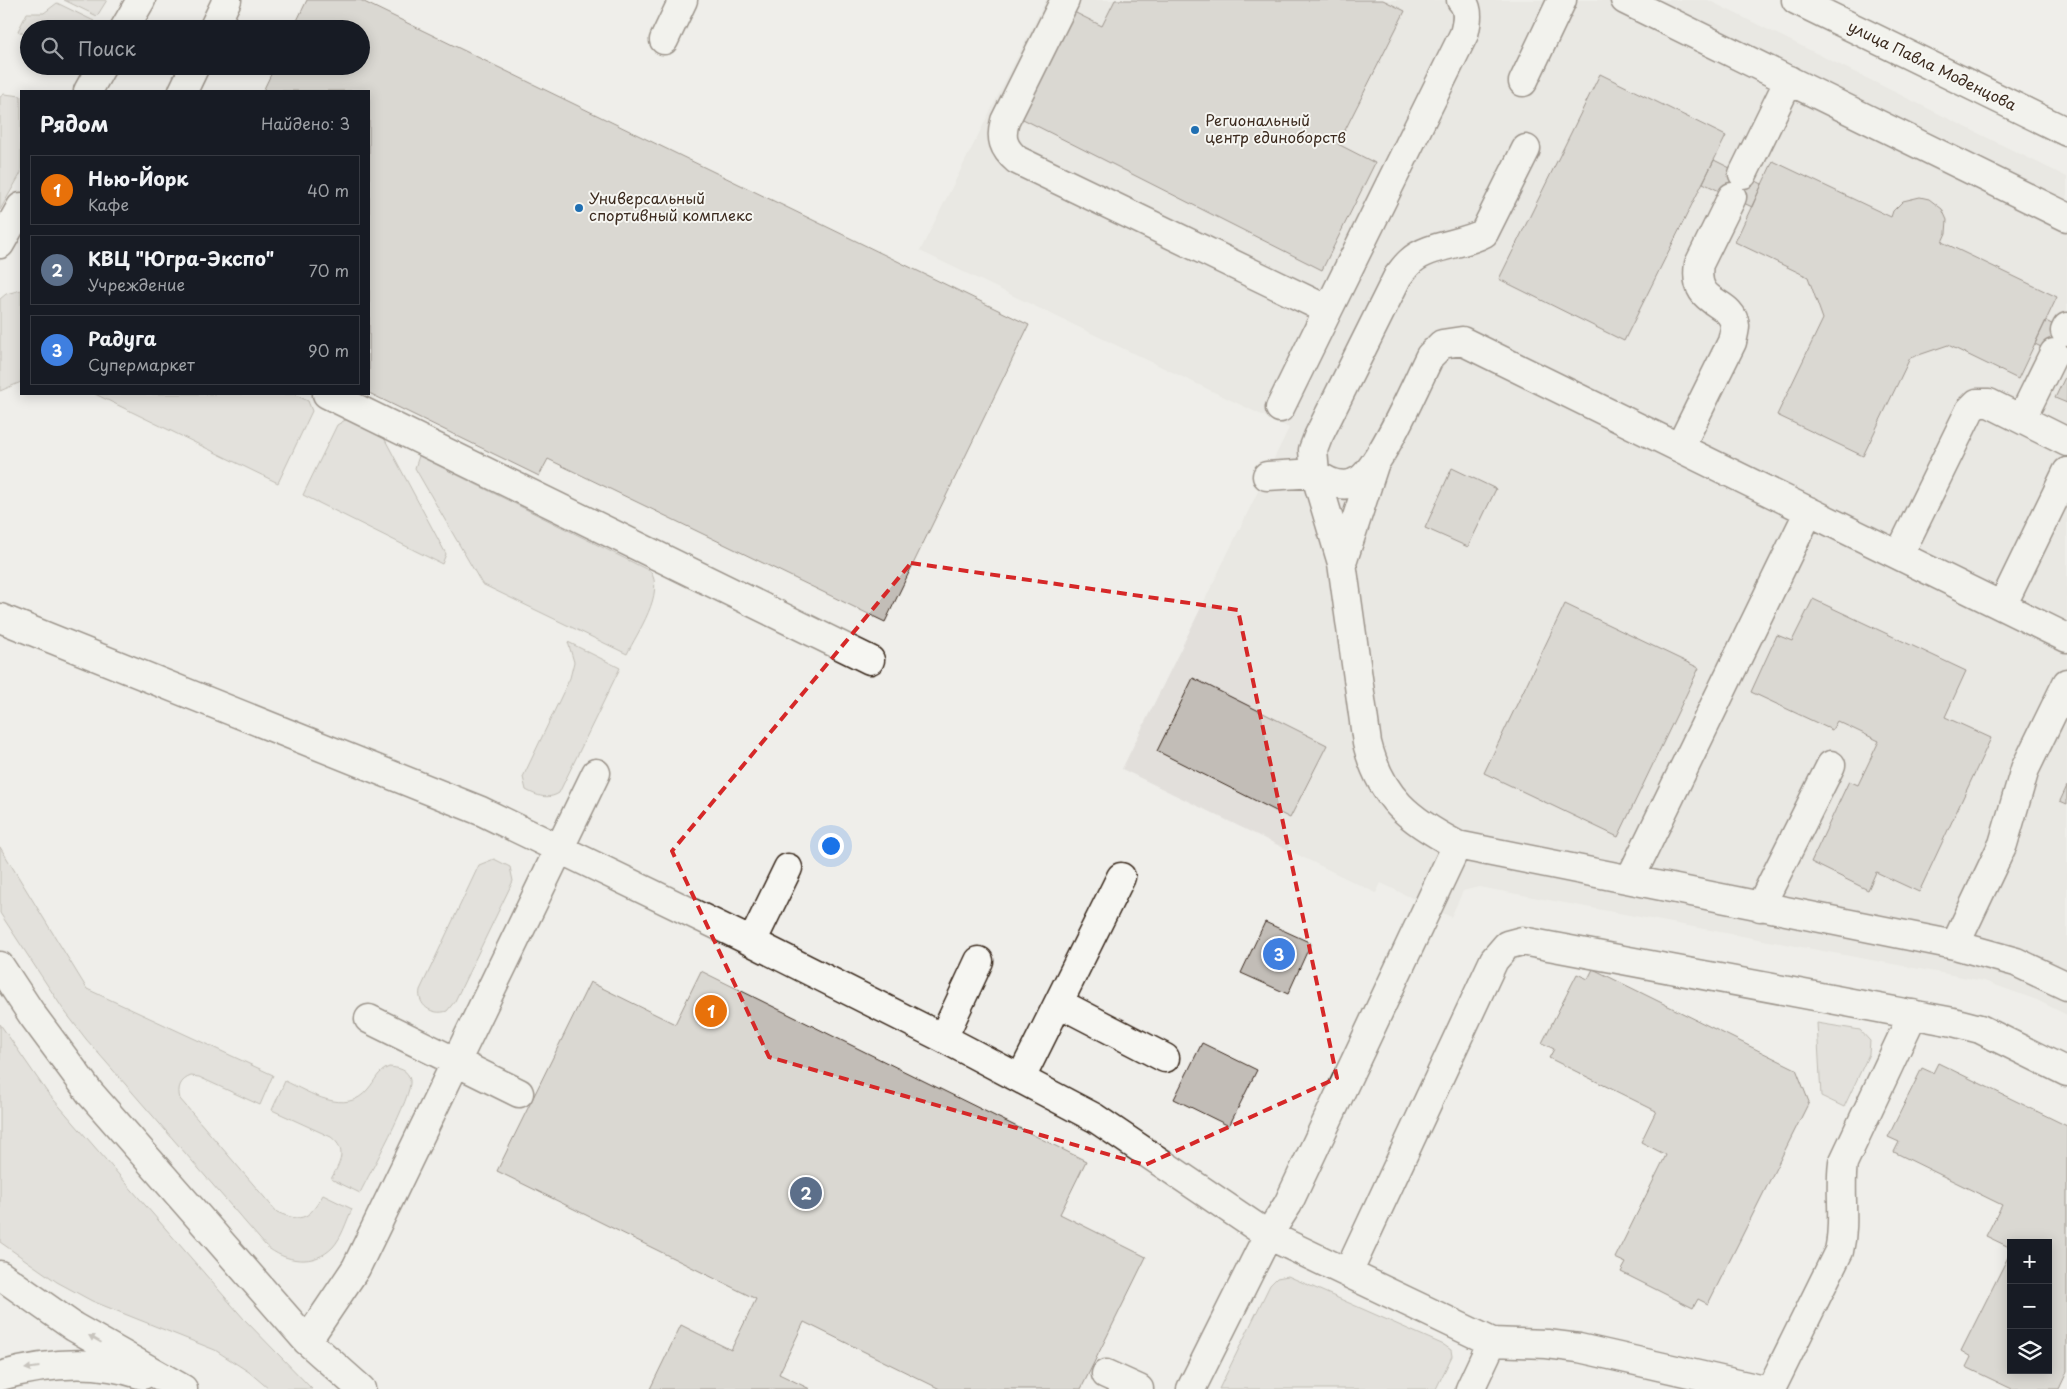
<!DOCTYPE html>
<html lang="ru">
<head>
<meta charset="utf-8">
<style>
  body { margin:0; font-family:"Playpen Sans",sans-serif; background:#20242c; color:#f1f3f6 }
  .controls { position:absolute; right:15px; bottom:15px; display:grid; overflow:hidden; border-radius:0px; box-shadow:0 2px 12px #0003 }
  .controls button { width:45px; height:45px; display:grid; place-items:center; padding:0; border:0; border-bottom:1px solid #363941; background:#171b24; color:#f1f3f6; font:25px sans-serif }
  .you { position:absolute; left:830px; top:845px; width:18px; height:18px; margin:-12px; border:4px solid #fff; border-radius:50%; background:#1a73e8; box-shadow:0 0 0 8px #1a73e833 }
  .badge { display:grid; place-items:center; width:32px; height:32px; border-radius:50%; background:#0f766e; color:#fff; font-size:16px; font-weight:700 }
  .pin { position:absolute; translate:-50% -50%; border:2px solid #fff; box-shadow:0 1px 5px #0006 }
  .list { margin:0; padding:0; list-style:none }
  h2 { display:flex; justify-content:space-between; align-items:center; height:65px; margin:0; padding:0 20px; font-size:21px }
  h2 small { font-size:16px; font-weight:400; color:#9ea1a6 }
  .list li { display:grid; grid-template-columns:32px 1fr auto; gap:15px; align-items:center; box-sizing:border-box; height:70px; margin:0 10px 10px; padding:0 10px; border:1px solid #363941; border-radius:0px }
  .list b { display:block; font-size:19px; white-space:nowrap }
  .list p { margin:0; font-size:16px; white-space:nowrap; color:#9ea1a6 }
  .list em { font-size:16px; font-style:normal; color:#9ea1a6 }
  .icon { flex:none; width:28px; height:28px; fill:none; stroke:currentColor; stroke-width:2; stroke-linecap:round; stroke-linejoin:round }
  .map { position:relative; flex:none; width:2067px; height:1389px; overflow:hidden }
  .search { position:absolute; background:#171b24; box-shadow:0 2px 12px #0003; left:20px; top:20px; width:350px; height:55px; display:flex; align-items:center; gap:12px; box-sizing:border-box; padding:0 18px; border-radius:28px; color:#9ea1a6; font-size:19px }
  .panel { position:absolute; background:#171b24; box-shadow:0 2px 12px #0003; left:20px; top:90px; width:350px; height:305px; border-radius:0px }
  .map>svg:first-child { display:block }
</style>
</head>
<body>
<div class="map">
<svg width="2067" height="1389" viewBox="0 0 2067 1389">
  <rect width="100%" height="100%" fill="#efeeea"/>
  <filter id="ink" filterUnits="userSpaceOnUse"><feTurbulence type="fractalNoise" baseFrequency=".02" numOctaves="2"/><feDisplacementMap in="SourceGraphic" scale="10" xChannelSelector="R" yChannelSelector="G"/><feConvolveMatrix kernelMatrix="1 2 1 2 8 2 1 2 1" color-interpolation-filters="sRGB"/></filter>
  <g filter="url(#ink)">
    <!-- built -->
    <path fill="#e2dfdb" d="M1046,0H1708L2067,177V1015L2037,1000L1984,981L1479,887L1463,891L1451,917L1381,883L1376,893L1122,769L1289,428L920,251Z"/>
    <!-- green -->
    <path fill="#d4d1cc" stroke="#887e75" d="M64,0H107L97,16Z
      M57,3L94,21L89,29H29V36L18,31L27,13H44Z
      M4,94L21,96V173L0,210V97Z
      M21,290V382L0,391V299L6,294Z
      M95,394H294L308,401L312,411L278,483Z
      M347,419L383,436L446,554L442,564L303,495L337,425Z
      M419,456L650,571C666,592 637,633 627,654L482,584L415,468Z
      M568,642L620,668L559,793C548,800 537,796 526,790L523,777L570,678L574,662Z
      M0,847L87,989L273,1075L260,1105L199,1077L191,1076C180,1080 177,1088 180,1099L277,1212C303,1224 310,1217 323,1195L352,1209C346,1222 342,1237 333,1247C314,1267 285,1262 266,1246L86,1039L63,1009L0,913Z
      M494,859L510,867L513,881L455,1001L447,1011C432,1016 417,1005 420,990L479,865Z
      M1817,1023L1860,1030L1870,1041L1869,1054L1844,1107L1821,1096Z
      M0,1024L47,1092L244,1319L312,1389H269L249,1372L215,1350L92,1301L57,1282L0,1242Z
      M389,1067C398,1068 408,1069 410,1080C413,1096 369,1174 360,1193L331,1179C340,1163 348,1150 331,1137L272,1110L285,1081C309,1092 346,1117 368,1089C376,1080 377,1072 389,1067Z
      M1288,1276L1444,1345L1451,1350L1452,1356L1436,1389H1219L1270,1285L1277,1278Z"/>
    <!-- building -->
    <path fill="#c2bdb7" stroke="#3b2a1e" d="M307,0H360L1029,325L885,622L548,459L539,476L369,393V91H263L275,66H361V29H293Z
      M1115,0H1383L1405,11L1338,144L1375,163L1322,270L1017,116L1070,10L1102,26Z
      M1600,74L1726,136L1624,341L1499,279Z
      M1714,160L1762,184L1752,207L1703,183Z
      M1773,161L1891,217L1893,211L1903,201L1920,197L1929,199L1942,209L1947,220L1946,233L1942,242L2057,297L2018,379L1948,345L1910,358L1863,456L1777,415L1823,319L1808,277L1735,242Z
      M2046,321L2067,332V360L2035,344Z
      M2067,373V403L2055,398Z
      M1452,468L1496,489L1468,547L1425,528Z
      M1813,599L1966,671L1945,717L1991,738L1919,892L1876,872L1868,890L1811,862L1849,781L1858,785L1879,741L1837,721L1832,730L1751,692L1777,635L1792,641Z
      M1565,604L1699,668L1618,837L1484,773Z
      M1193,678L1327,745L1290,818L1157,751Z
      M2067,786V804L2060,801Z
      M1265,922L1311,943L1288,994L1241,973Z
      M1593,969L1796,1069L1809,1102L1708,1304L1698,1299L1693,1308L1621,1272L1626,1263L1615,1258L1666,1155L1641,1142L1656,1111L1549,1058L1554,1049L1542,1043L1577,974L1588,979Z
      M701,971L1086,1161L1060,1214L1146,1257L1081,1389H940L804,1322L779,1374L810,1389H650L681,1325L731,1350L756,1299L497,1171L590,982L675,1024Z
      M1202,1043L1257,1070L1229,1126L1174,1099Z
      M1938,1063L2067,1126V1372L2059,1389H2012L1966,1367L1971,1357L1961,1351L2011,1251V1370H2048V1243H2011V1248L1986,1236L2002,1205L1894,1152L1899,1142L1888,1137L1922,1068L1933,1073Z"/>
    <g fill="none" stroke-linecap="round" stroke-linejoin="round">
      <defs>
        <path id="minor" d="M1065,0L1005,121C1000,138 1003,148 1017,160L1328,310L1280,408
          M1625,0L2067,217
          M1796,0L2067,132
          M124,29L141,0
          M213,29L227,0
          M664,40L683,0
          M1523,82L1562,0
          M88,91L102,66
          M183,91L195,66
          M1526,149L1484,233C1463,245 1428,245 1411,261C1406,265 1402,271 1398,276L1318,437L1313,450L1315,473C1328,483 1346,490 1361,479C1382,463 1416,384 1430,356L1442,344L1462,341L2067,638
          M1743,174L1789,80
          M0,244L21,207
          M1328,310L1464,34C1467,22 1470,9 1461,0
          M2065,331L2067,327
          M327,394L870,660
          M2022,418L2054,353
          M1680,447L1732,342C1733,337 1735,330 1735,326C1732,298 1692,308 1699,264L1732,197
          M1267,476L1315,473L1342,563L1367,743C1381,798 1409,820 1457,845
          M1899,555L1970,410L1977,403H1989L2067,442
          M1342,563L1374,465
          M2002,606L2067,472
          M0,618L481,811L752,942L943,1038L1095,1118L1268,1235L1492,1342L1547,1344L1579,1348L1760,1389
          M1630,879L1809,511
          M1760,907L1831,765
          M752,942L788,868
          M1955,945L2003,844L2025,769L2067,683
          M0,966L33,1016L90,1093L307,1341L361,1389
          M1059,1003L1165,1058
          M369,1019L519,1093
          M943,1038L979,961
          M1021,1078L1121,877
          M1348,1273L1494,960L1507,945L1522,941L1953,1022L1980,1029L2067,1072
          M307,1341L356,1268L596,773
          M1106,1374L1139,1389
          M1191,1389L1268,1235L1288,1204L1457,845L1955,945L2016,962L2067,986
          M1470,1389L1492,1342
          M1771,1389L1839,1251C1846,1221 1839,1193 1843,1163L1913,1014"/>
        <path id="major" d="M0,1275L74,1327L183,1389
          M0,1376C46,1363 97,1359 143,1375"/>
      </defs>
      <!-- minor casing -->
      <use href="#minor" stroke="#3b2a1e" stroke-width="31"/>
      <!-- major casing -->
      <use href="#major" stroke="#3b2a1e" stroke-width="31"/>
      <!-- minor -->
      <use href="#minor" stroke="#f6f6f2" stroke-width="28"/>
      <!-- major -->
      <use href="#major" stroke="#f6f6f2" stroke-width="28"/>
    </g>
    <!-- one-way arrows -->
    <defs><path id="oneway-solid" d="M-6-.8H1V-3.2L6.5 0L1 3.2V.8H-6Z" transform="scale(1.25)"/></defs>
    <g fill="#989088">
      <use href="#oneway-solid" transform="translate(95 1339) rotate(-150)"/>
      <use href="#oneway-solid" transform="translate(32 1368) rotate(173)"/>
    </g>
  </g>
  <!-- marked area -->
  <path d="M0 0H2067V1389H0ZM911,563L1238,610L1337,1078L1145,1165L769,1057L672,851Z" fill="#efeeea" fill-opacity=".55" fill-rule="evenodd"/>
  <path fill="none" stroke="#d62828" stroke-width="4" stroke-dasharray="10 6" stroke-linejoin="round" d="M911,563L1238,610L1337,1078L1145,1165L769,1057L672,851Z"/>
  <!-- markers -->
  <g fill="#1f6fb2" stroke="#f6f6f2" stroke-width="2">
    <circle cx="1195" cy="130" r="5"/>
    <circle cx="579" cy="208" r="5"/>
  </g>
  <g text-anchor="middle" stroke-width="4" stroke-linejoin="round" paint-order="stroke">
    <!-- street labels -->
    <g font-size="15" fill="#3b2a1e" stroke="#f6f6f2">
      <text transform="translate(1932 66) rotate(26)" y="5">улица Павла Моденцова</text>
    </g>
    <!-- poi labels -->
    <g font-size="15" fill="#3b2a1e" stroke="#f6f6f2" text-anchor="start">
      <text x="1205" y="126">Региональный<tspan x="1205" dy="17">центр единоборств</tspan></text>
      <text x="589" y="204">Универсальный<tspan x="589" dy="17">спортивный комплекс</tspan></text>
    </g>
  </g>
</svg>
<div class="controls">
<button>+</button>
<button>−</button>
<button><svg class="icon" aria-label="layers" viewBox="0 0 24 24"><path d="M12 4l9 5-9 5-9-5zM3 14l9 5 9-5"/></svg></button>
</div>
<div class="you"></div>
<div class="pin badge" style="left:711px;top:1011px;background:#e8710a">1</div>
<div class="pin badge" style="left:806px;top:1193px;background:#5c6f8a">2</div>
<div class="pin badge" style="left:1279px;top:954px;background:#3f7fe0">3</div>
<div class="search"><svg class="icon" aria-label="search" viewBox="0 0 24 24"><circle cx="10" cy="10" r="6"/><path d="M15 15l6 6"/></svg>Поиск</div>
<section class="panel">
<h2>Рядом<small>Найдено: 3</small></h2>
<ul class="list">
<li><span class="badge" style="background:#e8710a">1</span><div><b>Нью-Йорк</b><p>Кафе</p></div><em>40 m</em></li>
<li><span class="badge" style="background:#5c6f8a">2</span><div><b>КВЦ &quot;Югра-Экспо&quot;</b><p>Учреждение</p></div><em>70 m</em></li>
<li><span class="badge" style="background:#3f7fe0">3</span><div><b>Радуга</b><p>Супермаркет</p></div><em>90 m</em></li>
</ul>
</section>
</div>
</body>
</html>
